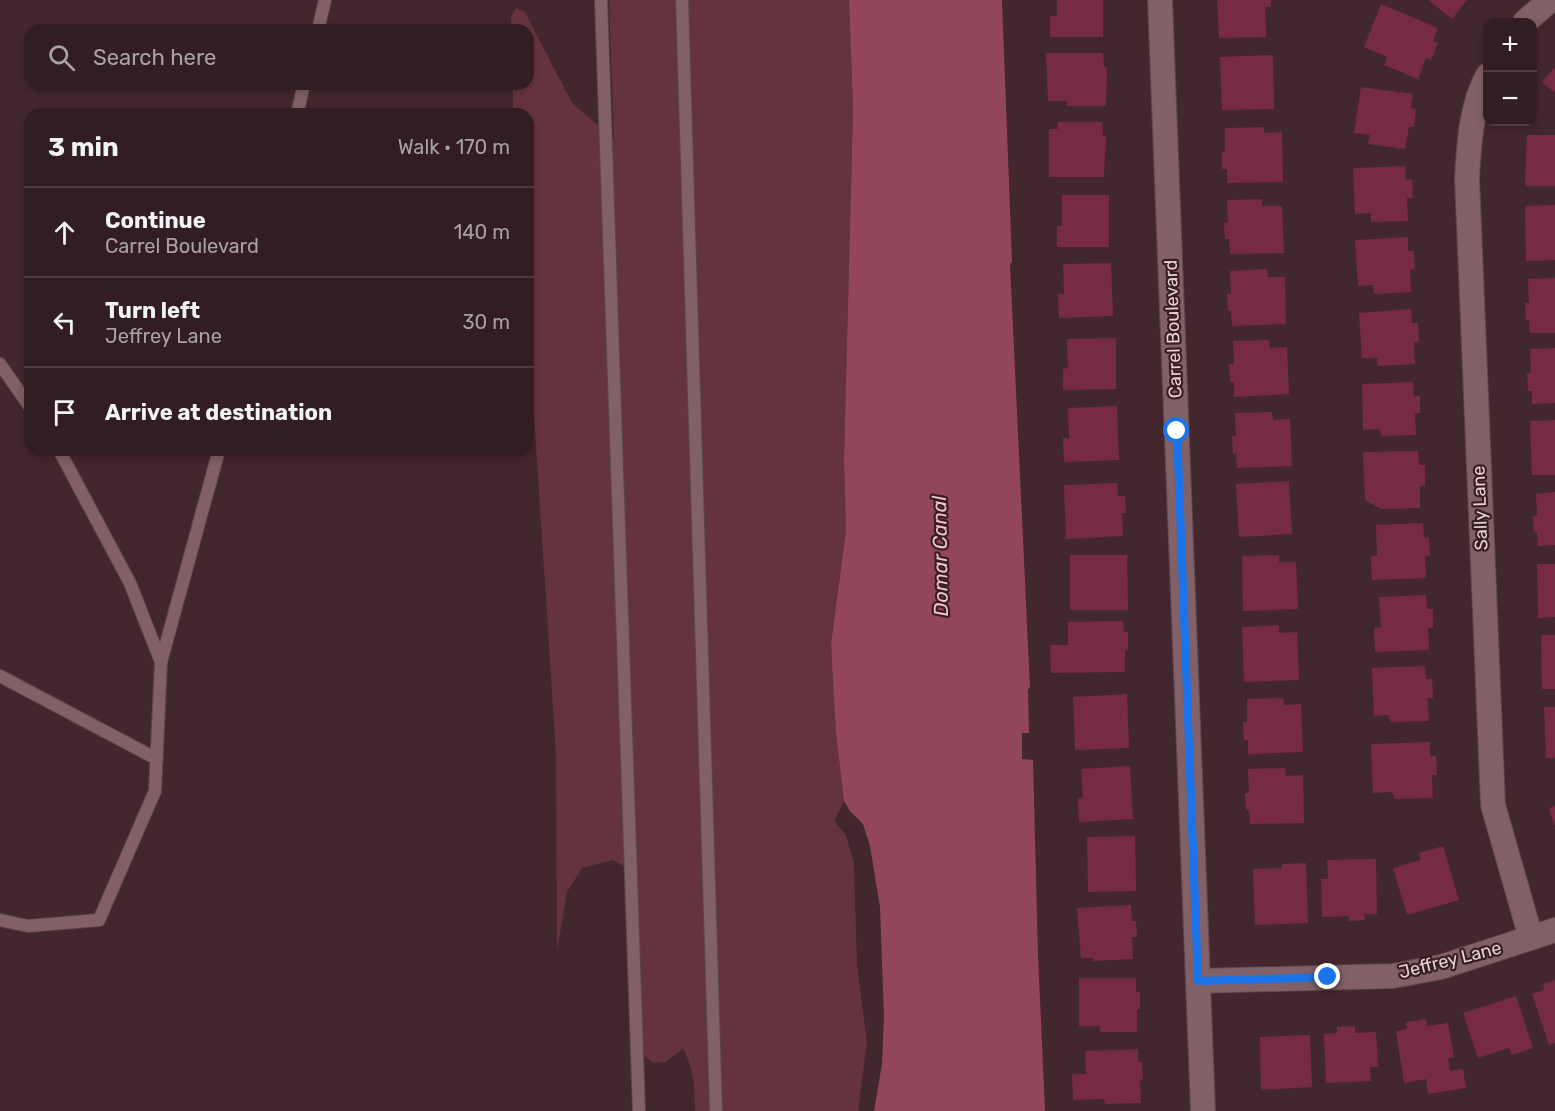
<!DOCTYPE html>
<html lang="en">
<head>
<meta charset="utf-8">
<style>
  body { margin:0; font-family:Rubik,sans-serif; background:#3a262a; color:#f1f3f6 }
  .controls { position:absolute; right:18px; top:18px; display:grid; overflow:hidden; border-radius:12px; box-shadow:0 3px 9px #0003 }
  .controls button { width:54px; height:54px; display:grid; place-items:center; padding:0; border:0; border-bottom:2px solid #4d3b40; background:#321d22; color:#f1f3f6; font:30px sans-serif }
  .stop { position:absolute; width:18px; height:18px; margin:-14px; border:4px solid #1a73e8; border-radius:50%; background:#fff }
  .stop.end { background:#1a73e8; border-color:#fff; box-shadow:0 2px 6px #0008 }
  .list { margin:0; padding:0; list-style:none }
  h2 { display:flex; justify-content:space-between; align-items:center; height:78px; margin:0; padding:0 24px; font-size:26px }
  h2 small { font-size:20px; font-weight:400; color:#a8a2a5 }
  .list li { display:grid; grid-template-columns:39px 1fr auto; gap:18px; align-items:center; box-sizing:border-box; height:90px; padding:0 24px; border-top:2px solid #4d3b40 }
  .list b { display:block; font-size:22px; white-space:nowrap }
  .list p { margin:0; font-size:20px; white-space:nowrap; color:#a8a2a5 }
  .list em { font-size:20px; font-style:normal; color:#a8a2a5 }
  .icon { flex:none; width:33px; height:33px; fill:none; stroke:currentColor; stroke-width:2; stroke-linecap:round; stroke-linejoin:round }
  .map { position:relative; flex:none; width:1555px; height:1111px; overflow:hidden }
  .search { position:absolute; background:#321d22; box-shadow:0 3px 9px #0003; left:24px; top:24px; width:510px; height:66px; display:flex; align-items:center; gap:15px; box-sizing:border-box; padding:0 21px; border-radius:18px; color:#a8a2a5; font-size:22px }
  .panel { position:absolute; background:#321d22; box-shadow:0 3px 9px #0003; left:24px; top:108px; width:510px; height:348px; border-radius:18px }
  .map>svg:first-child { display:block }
</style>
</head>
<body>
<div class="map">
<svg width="1555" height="1111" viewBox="0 0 1555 1111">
  <rect width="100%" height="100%" fill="#43272e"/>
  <!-- green -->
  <path fill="#653340" d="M609,0H849L853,110L844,460L846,530L831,644L844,801L834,821L846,835L854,864L857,966L867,1042L858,1111H695C695,1089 694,1068 683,1049L665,1062L653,1063L642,1054L639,923L625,867L613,860L582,868L567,892L557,951L556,753L528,322V114H513V84H528V30H512L511,17L516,8L525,12L572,103L614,139Z"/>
  <!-- water -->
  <path fill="#93465b" d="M849,0H1002L1012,262L1010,264L1030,688L1028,689L1029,733H1022V759L1033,760L1038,956L1045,1111H874L882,1064L884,1017L880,907L870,846L863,824L850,811L844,801L836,731L831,644L846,530L844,460L853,110Z"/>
  <!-- building -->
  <path fill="#762b42" d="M1057,0H1103V37H1050V16H1057Z
    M1217,0H1271V7H1265L1266,37L1219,38Z
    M1428,0H1467L1452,19Z
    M1381,4L1438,28L1433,41L1438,43L1431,60L1426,58L1418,79L1384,65L1387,57L1364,47Z
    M1046,53H1103L1104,67H1107L1106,106H1067V101H1048Z
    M1273,55L1274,109L1222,110L1220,57Z
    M1555,67V93L1542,82Z
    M1361,87L1413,94L1411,108L1416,109L1414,127H1409L1405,149L1368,144L1370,135L1354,133Z
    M1058,122H1102L1103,136H1106L1104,177H1049V129H1058Z
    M1264,127V133L1282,132L1283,182L1227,183V169H1222V152H1225V128Z
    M1527,135H1555V186H1525Z
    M1405,166L1406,180L1412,179L1413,198H1407L1408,221L1371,222V213L1355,214L1353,168Z
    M1062,195H1109V247H1057V226H1062Z
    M1262,199V206H1282L1284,253L1230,254L1229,239H1225L1224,223L1228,222L1227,200Z
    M1555,205V260L1526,261L1525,206Z
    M1408,237V251H1414L1415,269L1410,270L1411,292L1374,294L1373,285L1358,286L1355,240Z
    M1111,263L1113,316L1059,318L1058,294H1064L1063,264Z
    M1267,269L1268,277H1285L1286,324L1232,326L1231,311H1228L1227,294H1231L1230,271Z
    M1555,278V333H1530L1529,320H1526L1525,303H1529L1528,279Z
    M1411,309L1412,323H1418L1419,342H1414L1415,364L1378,366L1377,358H1362L1359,313Z
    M1116,338V389L1063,390V369L1068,368L1067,339Z
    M1269,340L1270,348L1287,347L1289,394L1234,397V382H1230L1229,364H1234L1233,341Z
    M1555,348V403L1532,404V391H1528L1527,373H1531L1530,349Z
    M1413,382L1414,396H1420V413H1415L1416,435L1382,436L1379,429L1363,430L1362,384Z
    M1117,406L1119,460L1064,462L1063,438H1069L1068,408Z
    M1272,412L1273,420L1290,419L1292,466L1237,468L1236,454H1233L1232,436H1236L1235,413Z
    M1555,420V475H1532L1530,421Z
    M1418,451L1419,465H1425V486H1420V508L1381,509L1365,500L1363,452Z
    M1289,481L1292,534L1239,537L1236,484Z
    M1117,483L1118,496H1125L1126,513H1122L1123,536L1066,539L1064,485Z
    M1555,492V545L1538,546L1537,532H1534L1533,516L1537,515L1536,494Z
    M1423,523L1424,538L1429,537L1430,556H1425L1426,578L1372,580L1371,556H1377L1376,525Z
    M1070,555H1127L1128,610H1070Z
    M1279,555V562H1296L1298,609L1243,611L1242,556Z
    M1537,564H1555V617L1538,618Z
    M1426,595L1427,609H1433V628H1428L1429,650L1375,652L1374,628L1381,627L1379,597Z
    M1123,621L1124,632H1128V650H1125V672L1051,673L1050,645H1068V622Z
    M1279,625V633L1297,632L1299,680L1244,682L1242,627Z
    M1541,635H1555V689H1542Z
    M1425,666L1426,679H1432L1433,698H1427L1429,721L1391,722L1388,715L1374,716L1372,668Z
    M1127,694L1129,748L1075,750L1073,697Z
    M1283,698L1284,705L1301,704L1303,752L1248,754V740H1244L1243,722H1247V699Z
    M1544,707H1555V758H1546Z
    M1430,742V756H1436L1437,775H1432L1433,798L1395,799L1392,792L1373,793L1371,744Z
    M1130,766L1133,819L1079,822L1078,798H1083L1081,769Z
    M1285,768L1286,776L1303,775L1304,823L1250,824L1249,810H1246L1245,793H1249L1248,769Z
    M1555,806V825H1554L1549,808Z
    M1135,836L1136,891L1088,892L1087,837Z
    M1443,846L1459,900L1407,915L1393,868L1421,860L1419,853Z
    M1376,859L1377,914H1364L1365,920L1349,921V916L1322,917L1321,879H1328L1327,860Z
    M1306,863L1308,923L1255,925L1253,869L1282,868V864Z
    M1131,905L1132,921H1136L1137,937H1132L1133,959L1093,961V958H1081L1077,908Z
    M1079,978H1136V992H1140V1009H1137V1032H1100V1026H1079Z
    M1555,980V1043L1549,1045L1532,994L1544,990L1543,984Z
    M1516,996L1533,1048L1512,1055L1509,1048L1478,1058L1463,1013Z
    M1426,1019L1427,1026L1448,1023L1454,1057L1448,1058L1450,1071L1463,1069L1466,1088L1428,1094L1426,1079L1404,1083L1396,1031L1407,1029L1406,1022Z
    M1355,1026V1033L1376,1032L1378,1067H1370L1371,1081L1326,1083L1324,1034L1337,1033V1027Z
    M1310,1035L1312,1087L1261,1090L1260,1037Z
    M1138,1049V1062H1142L1143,1079L1140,1080L1141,1103L1105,1104L1104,1099L1073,1100L1072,1074H1086L1085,1051Z"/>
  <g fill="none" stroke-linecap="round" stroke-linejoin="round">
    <defs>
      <path id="service" d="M601,0L639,1111
        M682,0L716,1111
        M318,30L325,0
        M297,114L304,84
        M0,364L30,407
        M59,450L130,583L161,662
        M0,676L157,759
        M0,920L28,926L99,920L155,791L161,662L219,450"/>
      <path id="minor" d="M1160,0L1203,1111
        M1525,22L1550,0
        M1488,75C1471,105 1469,144 1467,178L1493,805L1531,938
        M1198,981L1393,976L1441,967L1555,930"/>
    </defs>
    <!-- service casing -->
    <use href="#service" stroke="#5e464c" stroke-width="14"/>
    <!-- minor casing -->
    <use href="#minor" stroke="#5e464c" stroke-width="26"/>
    <!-- service -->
    <use href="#service" stroke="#816067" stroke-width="12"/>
    <!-- minor -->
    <use href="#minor" stroke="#816067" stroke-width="24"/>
  </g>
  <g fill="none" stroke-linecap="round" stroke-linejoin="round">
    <!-- route -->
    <path stroke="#1a73e8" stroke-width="8" d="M1177,431L1198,981L1328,977"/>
  </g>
  <g text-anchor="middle" stroke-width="4.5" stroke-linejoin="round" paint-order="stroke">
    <!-- street labels -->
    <g font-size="18" fill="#e6d3d6" stroke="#391d24">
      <text transform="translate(1173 329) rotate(-92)" y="6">Carrel Boulevard</text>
      <text transform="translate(1480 508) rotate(-92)" y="6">Sally Lane</text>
      <text transform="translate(1450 960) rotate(-14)" y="6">Jeffrey Lane</text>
    </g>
    <!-- water labels -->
    <g font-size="20" font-style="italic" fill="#f4c5cf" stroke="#391d24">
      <text transform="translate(940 556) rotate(-91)" y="7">Domar Canal</text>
    </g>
  </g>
</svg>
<div class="controls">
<button>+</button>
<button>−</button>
</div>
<div class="stop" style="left:1177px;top:431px"></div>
<div class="stop end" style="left:1328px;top:977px"></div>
<div class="search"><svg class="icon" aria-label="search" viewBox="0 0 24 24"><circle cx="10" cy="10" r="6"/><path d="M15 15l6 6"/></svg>Search here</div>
<section class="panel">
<h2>3 min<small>Walk · 170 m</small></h2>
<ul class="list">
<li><svg class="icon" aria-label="ahead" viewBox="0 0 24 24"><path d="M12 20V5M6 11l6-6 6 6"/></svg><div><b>Continue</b><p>Carrel Boulevard</p></div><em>140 m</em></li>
<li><svg class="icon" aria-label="left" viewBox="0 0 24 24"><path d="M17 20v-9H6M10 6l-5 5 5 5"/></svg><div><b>Turn left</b><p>Jeffrey Lane</p></div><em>30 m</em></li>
<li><svg class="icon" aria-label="arrive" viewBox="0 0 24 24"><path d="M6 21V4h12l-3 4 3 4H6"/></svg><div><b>Arrive at destination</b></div></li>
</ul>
</section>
</div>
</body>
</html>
